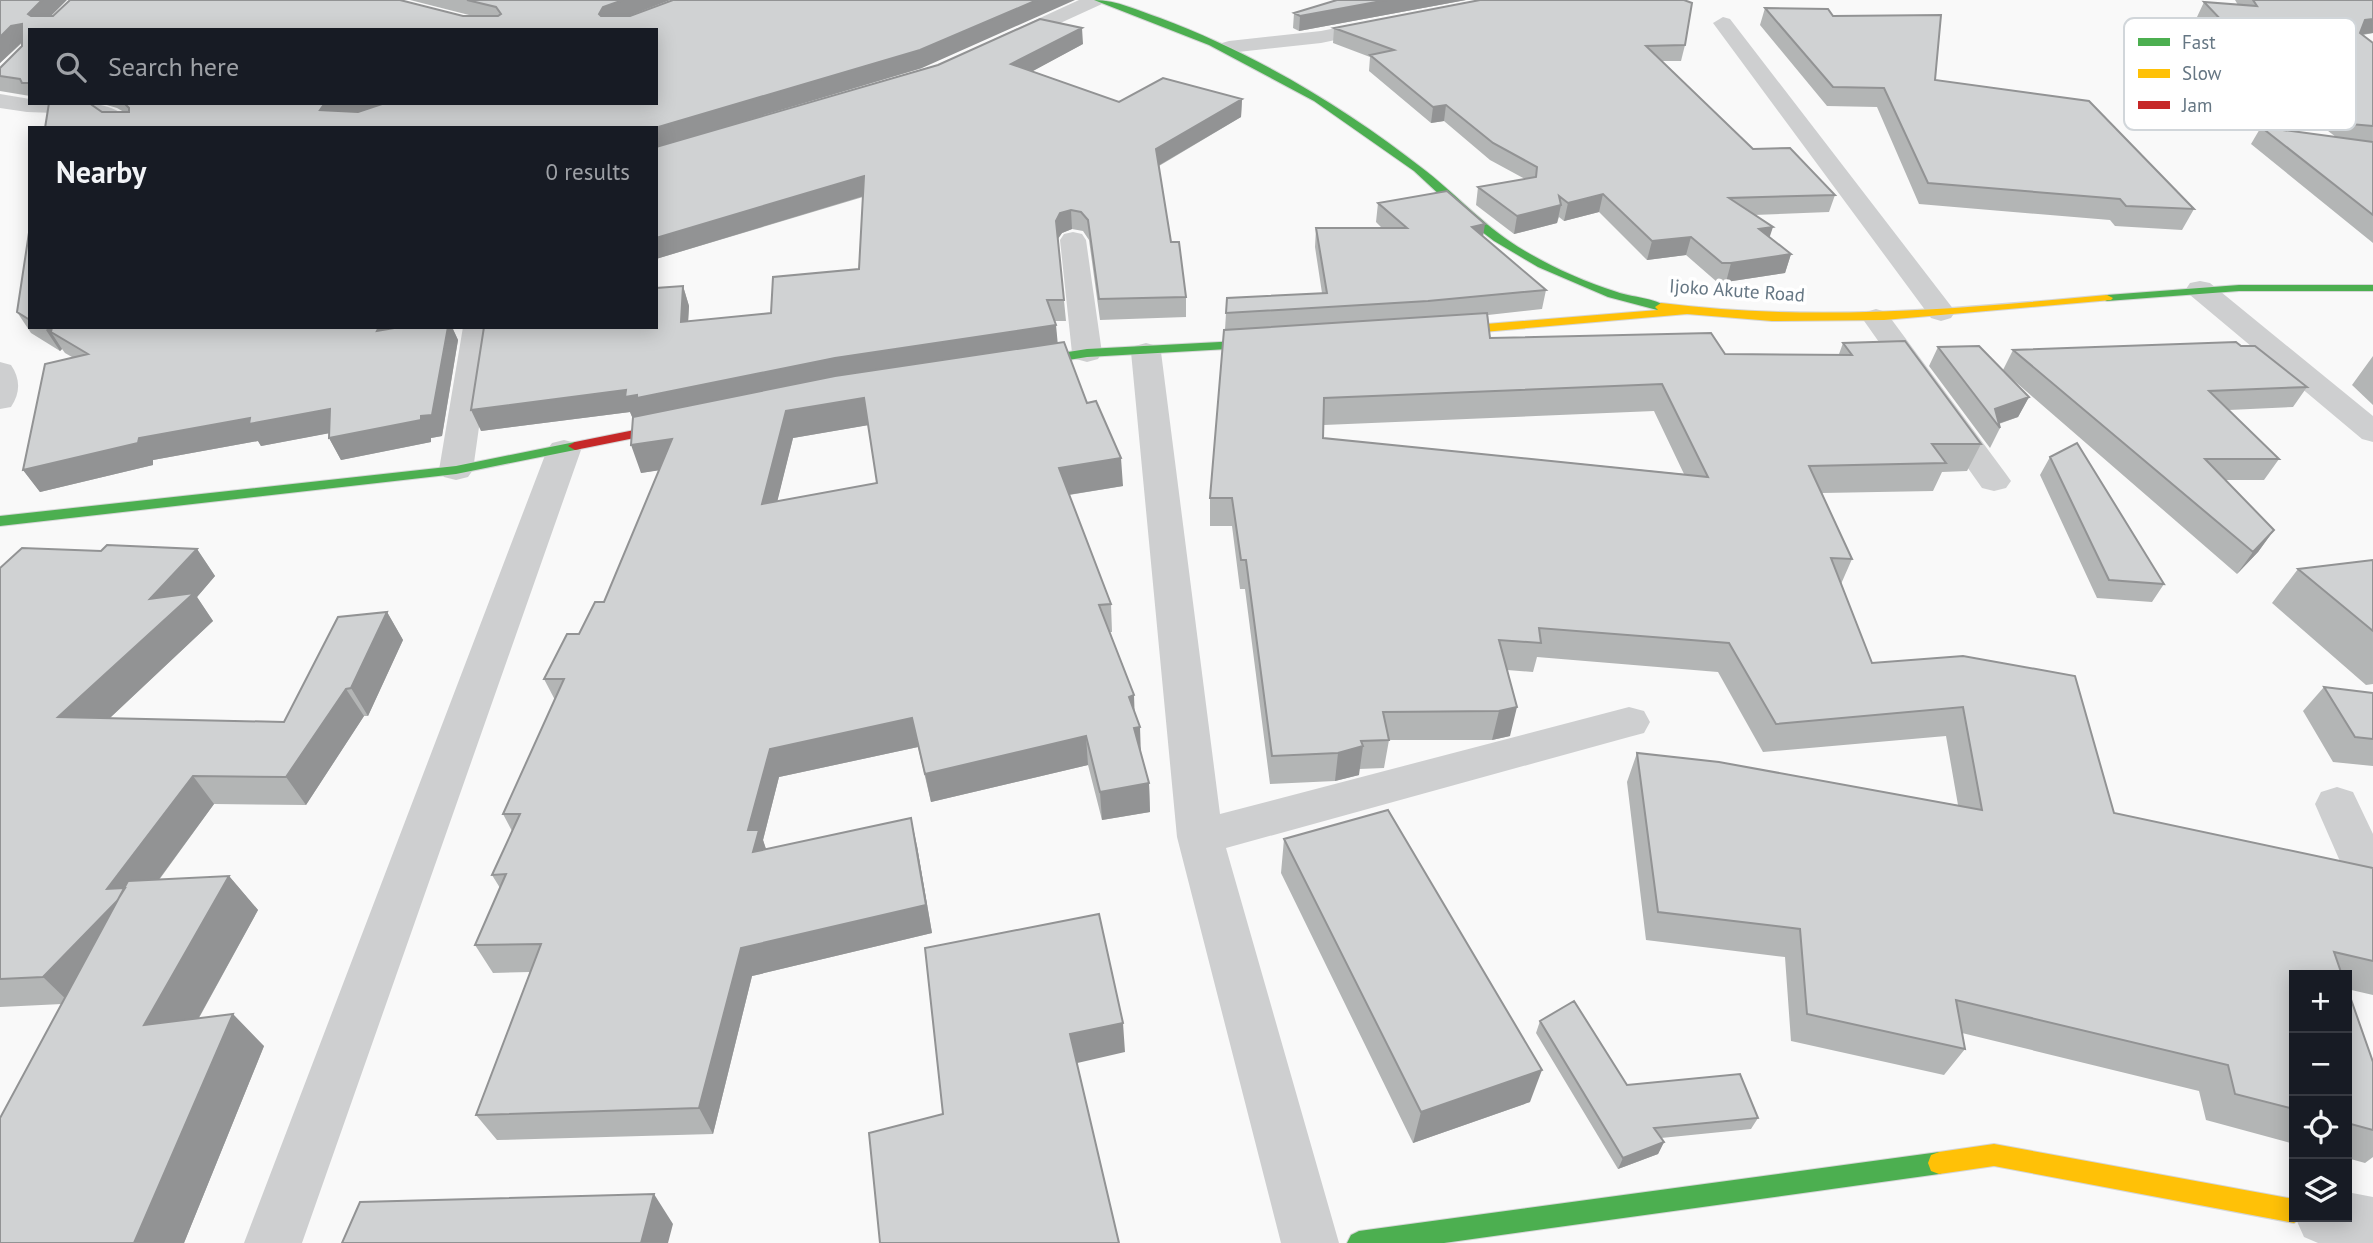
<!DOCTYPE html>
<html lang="en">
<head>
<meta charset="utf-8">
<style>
  body { margin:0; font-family:"PT Sans",sans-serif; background:#20242c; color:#f1f3f6 }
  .controls { position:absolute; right:21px; bottom:21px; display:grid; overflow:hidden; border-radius:0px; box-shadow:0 4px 18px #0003 }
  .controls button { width:63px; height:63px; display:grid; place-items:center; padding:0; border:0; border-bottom:2px solid #363941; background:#171b24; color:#f1f3f6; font:35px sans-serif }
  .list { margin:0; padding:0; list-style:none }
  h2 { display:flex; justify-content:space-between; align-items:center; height:91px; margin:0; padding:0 28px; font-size:30px }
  h2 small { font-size:23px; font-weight:400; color:#9ea1a6 }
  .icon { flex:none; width:38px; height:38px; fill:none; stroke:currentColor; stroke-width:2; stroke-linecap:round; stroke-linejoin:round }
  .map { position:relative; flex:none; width:2373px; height:1243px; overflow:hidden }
  .search { position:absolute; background:#171b24; box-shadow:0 4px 18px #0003; left:28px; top:28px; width:630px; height:77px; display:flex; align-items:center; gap:18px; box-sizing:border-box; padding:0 24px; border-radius:0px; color:#9ea1a6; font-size:26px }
  .panel { position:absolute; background:#171b24; box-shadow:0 4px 18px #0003; left:28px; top:126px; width:630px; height:203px; border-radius:0px }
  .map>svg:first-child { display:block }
</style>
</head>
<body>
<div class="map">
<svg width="2373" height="1243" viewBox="0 0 2373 1243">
  <rect width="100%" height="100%" fill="#f9f9f9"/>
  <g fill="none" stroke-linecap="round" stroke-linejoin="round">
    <defs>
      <path id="fast" d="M1094,0C1117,0 1139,11 1160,18C1256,54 1346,108 1426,171C1460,198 1487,229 1525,251C1554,268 1585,282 1617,292C1631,297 1655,298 1667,307L1661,311L1608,297L1538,267L1494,241L1469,222L1414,171L1314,101L1209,45Z
        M2239,285H2373V291H2239L2107,301L2101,298L2107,295Z
        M1275,339L1281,343L1279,346L1087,357L1018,368L1012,364L1018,360L1087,349Z
        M575,442L580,443L582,446L580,449L456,474L0,526V516L456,466Z
        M1939,1152L1947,1155L1950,1163L1947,1171L1939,1174L1444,1243H1347L1351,1235L1359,1231Z"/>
      <path id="slow" d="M2107,295L2113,298L2111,300L1884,320L1772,321L1687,314L1437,336L1431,332L1437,328L1658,310L1655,307L1661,303C1811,322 1958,309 2107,295Z
        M1994,1144L2294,1199V1217H2303L2294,1223L1994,1166L1939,1174L1931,1171L1928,1163L1931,1155L1939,1152Z"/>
      <path id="jam" d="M684,420L691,424L689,427L575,450L568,446L575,442Z"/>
    </defs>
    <!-- fast casing -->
    <use href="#fast" stroke="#d5d6d7" stroke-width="2"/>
    <!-- slow casing -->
    <use href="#slow" stroke="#d5d6d7" stroke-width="2"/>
    <!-- jam casing -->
    <use href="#jam" stroke="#d5d6d7" stroke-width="2"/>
    <!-- street -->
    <path fill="#cecfd0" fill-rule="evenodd" d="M1079,0H1104L1102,4L1008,47H994L991,43L994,39Z
      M1723,17L1730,19L1951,306L1955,312L1951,318L1941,321L1931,318L1713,23Z
      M1386,18L1396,24L1393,28L1321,43L1229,53L1222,51L1219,47L1222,43L1229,41L1321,31Z
      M0,94L30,99V103C65,103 114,94 137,128H112L101,119L83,114L27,112L0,108Z
      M1073,232L1082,234L1086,240L1102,353L1098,359L1087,362L1076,359L1072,353L1060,240L1064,234Z
      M2200,281L2210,283L2373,416V442L2362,439L2190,295L2186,289L2190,283Z
      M1876,309L1886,312L2006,474L2011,481L2006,488L1994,491L1982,488L1862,318L1866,312Z
      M463,327H493L473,470L468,477L456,480L444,477L439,470Z
      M1146,343L1157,346L1161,352L1220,814L1629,707L1644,711L1650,722L1644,733L1629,737L1226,848L1339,1243H1281L1177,837L1131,352L1135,346Z
      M0,362L11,365C20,378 21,392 11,407L0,409Z
      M564,440L576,443L581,450L302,1243H244L547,450L552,443Z
      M2337,787L2353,792L2373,834V903L2356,898L2315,804L2321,792Z
      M2347,1192L2373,1197V1243H2318L2304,1237L2295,1217H2347Z"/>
    <!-- fast -->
    <use href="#fast" fill="#4caf50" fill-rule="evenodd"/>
    <!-- slow -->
    <use href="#slow" fill="#ffc107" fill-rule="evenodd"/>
    <!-- jam -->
    <use href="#jam" fill="#c62828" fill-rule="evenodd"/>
  </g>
  <!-- wall -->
  <path fill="#b3b5b5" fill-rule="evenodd" d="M0,0L51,16H473L410,0H670L628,16L922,68L656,147V128L102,112H124L117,108L100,103H656L30,30V96L0,91V93V68L22,46V43L0,63Z
    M1337,0H1466L1299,31L1293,28L1294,13Z
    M2235,0H2373V33L2363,35L2373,43V243L2251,144L2261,127L2336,137L2235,60L2197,17L2204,2L2238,5Z
    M1765,8L1935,80L2194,209L2182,230L2115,226L2110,220L1919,204L1877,107L1827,106L1760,25Z
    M1334,28L1685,45L1681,61H1662L1753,149L1835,195L1829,212L1754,215L1769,237L1791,254L1785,273L1726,282H1717L1686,255L1647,260L1599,212L1564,221L1559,217L1557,223L1514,234L1476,205L1478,187L1525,179L1490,160L1444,121L1431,123L1369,71L1370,57L1333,43Z
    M1083,44L1032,71L1119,102L1242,99L1241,117L1159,166L1171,242L1186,297V317L1100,320L1089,240L1083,231L1072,229L1062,233L1058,239L1066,321H1055L1057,342L1087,403L1123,486L1069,495L1111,604L1112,632H1110L1134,712L1141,753L1149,783L1150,812L1102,820L1088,765L931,802L918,747L779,777L763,840L766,849L917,846L932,933L752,976L713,1134L497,1140L476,1115L530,972L493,973L475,945L500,888L492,875L512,831L503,814L555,700L544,679L604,602L659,470L641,473L633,419L630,412L481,431L683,286L689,306L688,321L771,313L859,269L863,197L656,259V147ZM868,425L877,483L777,501L793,438Z
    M1378,203L1483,237L1546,290L1542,309L1488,315L1490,338L1725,354H1839L1843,343L1981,444L1967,471L1942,472L1933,491L1822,493L1852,559L1841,584L1872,663L1963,656L2114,813L2373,868V995L2347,989L2373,1062V1157L2365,1163L2347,1158V975H2294V1144L2206,1120L2199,1091L1962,1033L1965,1049L1944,1075L1791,1041L1785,957L1646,940L1627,782L1637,753L1958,805L1946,736L1763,752L1718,672L1537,657L1533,672L1507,670L1510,736L1492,740H1389L1384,768L1359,769V775L1335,781L1270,784L1245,589H1240L1232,526H1210V498L1225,330L1226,313L1322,293L1315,247L1316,228H1382L1376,222ZM1654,411L1684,474L1323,438L1324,425Z
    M30,226V327H452L458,340L442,436L431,438V442L341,460L329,438V433L261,446L258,441L153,460V465L40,492L23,470L72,357L65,353L62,349L60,351L31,333L17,312Z
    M2241,346L2307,387L2293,407L2229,410L2279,459L2264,480H2225L2274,530L2258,552L2237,574L2003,371L2029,397L2018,417L1999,424L2000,428L1990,448L1929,366L1938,347L2003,370L2013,350Z
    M2373,356V405L2352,385Z
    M2050,457L2164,584L2152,602L2097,598L2040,475Z
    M197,549L215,576L197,597L213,621L110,718L284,722L387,612L403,640L368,716H364L306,805L214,804L159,880L229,876L258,910L199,1018L264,1046L184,1243H0L62,1004L0,1007V568L101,551Z
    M2373,560V684L2366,685L2272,603L2298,569Z
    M2324,687L2373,693V766L2333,762L2303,711Z
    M1284,839L1530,1102L1413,1143L1281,873Z
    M1540,1021L1627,1085L1758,1118L1751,1129L1661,1138L1664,1142L1658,1154L1618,1169L1536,1033Z"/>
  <!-- shaded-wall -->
  <path fill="#929394" d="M42,0H67L37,30L28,14Z
    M623,0H670L608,24L599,14L603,7Z
    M1037,0H1075L922,68L656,147V128Z
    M1387,0H1466L1299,31L1300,16Z
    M2373,19V33L2357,35L2365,20Z
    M22,24L30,41L21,43L0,63V37L11,26Z
    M1082,28L1083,44L1013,82L1011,64Z
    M1242,99L1241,117L1156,167V149Z
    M325,103H384L333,121L320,110Z
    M1446,105L1444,121L1431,123L1433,107Z
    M864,176L867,195L656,259V238Z
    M1603,194L1599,212L1564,221L1568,203Z
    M1561,205L1557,223L1514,234L1517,216Z
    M1071,210L1072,229L1062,233L1057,240L1056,221L1060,213Z
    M1485,224L1482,243L1472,227Z
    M1773,227L1767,245L1759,229Z
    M1691,237L1686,255L1647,260L1652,241Z
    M1791,254L1785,273L1726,282L1731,263Z
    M683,286L689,306L687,342L681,322Z
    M1056,325L1058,346L633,419L630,412L481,431L471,410L835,358Z
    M49,327H55L51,332L62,349L60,351L46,330Z
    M379,327H396L387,352L377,331Z
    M448,327H452L458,340L442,436L431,438V442L341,460L329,438L421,416Z
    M2029,397L2018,417L1997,424L1995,409Z
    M864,398L869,425L793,438L770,531L762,504L786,411Z
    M330,409L341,431L261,446L258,441L153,460V465L40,492L23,470L139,438L250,418Z
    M672,439L681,467L641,473L631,445Z
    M1121,458L1123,486L1061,496L1059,468Z
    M2274,530L2258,552L2237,574L2253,552Z
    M197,549L215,576L197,597L213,621L81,745L58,717L150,599Z
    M387,612L403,640L368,716L351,688Z
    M346,689L364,716L306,805L286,777Z
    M1134,695L1135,724L1129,697Z
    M1517,707L1510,736L1492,740L1499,711Z
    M912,718L918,747L779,777L763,840L769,858L753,852L748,830L770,749Z
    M1140,727L1141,756L1134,728Z
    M1086,736L1088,765L931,802L925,774Z
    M1363,746L1359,775L1335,781L1338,753Z
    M193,776L214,804L143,901L71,1004L43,977L107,889Z
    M1149,783L1150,812L1102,820L1100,792Z
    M911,818L917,846L932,933L752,976L713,1134L699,1108L741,948Z
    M229,876L258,910L177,1057L144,1025Z
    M233,1014L264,1046L184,1243H134Z
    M1123,1023L1125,1052L1073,1064L1070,1034Z
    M1542,1070L1530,1102L1413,1143L1421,1112Z
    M1664,1142L1658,1154L1618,1169L1623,1158Z
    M654,1194L673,1224L668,1243H641Z"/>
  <!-- building -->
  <path fill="#d0d2d3" stroke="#929394" stroke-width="2" fill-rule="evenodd" d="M0,0H42L28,14L31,16H53L70,0H400L463,16H498L501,14L496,7L467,0H623L603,7L599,14L601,16H630L673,0H1037L920,50L655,128H45L49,103H89L102,112H129V108L124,103H325L320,110L358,112L385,103H656V30H30V83H22L20,79L0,76V68L22,46V24L11,26L0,37Z
    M1337,0H1387L1300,16L1294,13Z
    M1480,0H1684L1692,3L1685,45L1646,46L1753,149L1790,148L1835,195L1729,198L1773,227L1759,229L1791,254L1731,263H1722L1691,237L1652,241L1603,194L1568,203L1559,196L1561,205L1517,216L1478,187L1536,177L1537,167L1493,143L1446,105L1433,107L1370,55L1394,50L1334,28Z
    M2253,0H2373V19L2365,20L2360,33L2373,43V126L2350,124L2244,44L2204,2L2257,6Z
    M1765,8L1828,9L1833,16L1941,15L1935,80L2089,101L2194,209L2126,206L2120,199L1928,183L1884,88L1833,87Z
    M1040,19L1082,28L1011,64L1119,102L1163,78L1242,99L1156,149L1171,242H1179L1186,297L1099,299L1088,220L1081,212L1071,210L1060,213L1056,221L1064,300H1047L1056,325L835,358L637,398V395L625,397L626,390L471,410L484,327H656V288L683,286L681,322L771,313L773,277L859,269L864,176L656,238V147L938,65Z
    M2261,127L2373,142V215Z
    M1447,191L1485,224L1472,227L1546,290L1428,301L1226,313L1227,298L1327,293L1316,228H1407L1378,203Z
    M30,226V320L17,312Z
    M1487,313L1490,338L1711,333L1725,354L1852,355L1843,343L1905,341L1981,444H1932L1946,463L1809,466L1852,559L1831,558L1872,663L1963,656L2075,676L2114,813L2373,868V961L2334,952L2342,975H2294V1109L2235,1094L2228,1065L1956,1000L1965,1049L1807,1014L1800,929L1658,912L1637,753L1719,762L1982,810L1963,707L1776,724L1729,643L1539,628L1541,643L1499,640L1517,707L1499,711L1383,712L1389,740L1361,741L1363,746L1338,753L1272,756L1246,560H1241L1232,498H1210L1224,330ZM1662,384L1708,477L1323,438L1324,398Z
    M52,327H379L377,331L400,327H448L432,415L421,416V420L329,438L330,409L249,424L250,418L139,438L138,443L23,470L45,364L88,354L51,332Z
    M1064,342L1087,403L1096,401L1121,458L1059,468L1111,604L1099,605L1134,695L1129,697L1140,727L1134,728L1149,783L1100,792L1086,736L925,774L912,718L770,749L748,830H759L753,852L911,818L926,905L741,948L699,1108L476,1115L541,944L475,945L506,874L492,875L520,814H503L564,679H544L567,634H579L595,602H604L672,439L631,445L633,417L835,376ZM864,398L877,483L762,504L786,411Z
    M2236,342L2241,346H2255L2307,387L2209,391L2279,459H2205L2274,530L2253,552L2013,350Z
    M1979,346L2029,397L1995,409L2000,428L1938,347Z
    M2077,443L2164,584L2109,580L2050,457Z
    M107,545L197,549L150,599L194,593L58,717L284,722L338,617L387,612L351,688L346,689L286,777L193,776L107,889L125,888L117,901L43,977L0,979V568L22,548L101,551Z
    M2373,560V631L2298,569Z
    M2324,687L2373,693V739L2355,737Z
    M1388,810L1542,1070L1421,1112L1284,839Z
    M229,876L144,1025L233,1014L134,1243H0V1118L128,881Z
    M1099,914L1123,1023L1070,1034L1119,1243H880L869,1133L943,1114L925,948Z
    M2347,988L2373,1062V1130L2347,1123Z
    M1574,1001L1627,1085L1740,1074L1758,1118L1654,1128L1664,1142L1623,1158L1540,1021Z
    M654,1194L641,1243H342L360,1202Z"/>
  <g text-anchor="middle" stroke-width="7" stroke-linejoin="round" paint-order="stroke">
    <!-- far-street labels -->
    <g font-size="19" fill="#657683" stroke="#fff">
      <text transform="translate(1737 290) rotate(4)" y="7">Ijoko Akute Road</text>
    </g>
  </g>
  <!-- legend -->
  <rect x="2124" y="18" width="232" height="112" rx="10" fill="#fff" stroke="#d1d6da" stroke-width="2"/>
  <rect x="2138" y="38" width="32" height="8" fill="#4caf50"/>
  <rect x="2138" y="69" width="32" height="9" fill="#ffc107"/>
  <rect x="2138" y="101" width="32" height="8" fill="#c62828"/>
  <g font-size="19" fill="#657683">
    <text x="2182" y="49">Fast</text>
    <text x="2182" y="80">Slow</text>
    <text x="2182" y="112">Jam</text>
  </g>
</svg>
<div class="controls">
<button>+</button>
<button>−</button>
<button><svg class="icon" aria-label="locate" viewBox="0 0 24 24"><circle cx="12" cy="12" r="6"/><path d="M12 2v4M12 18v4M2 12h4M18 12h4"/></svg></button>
<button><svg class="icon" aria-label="layers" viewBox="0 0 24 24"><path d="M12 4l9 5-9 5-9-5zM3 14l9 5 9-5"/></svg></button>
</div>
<div class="search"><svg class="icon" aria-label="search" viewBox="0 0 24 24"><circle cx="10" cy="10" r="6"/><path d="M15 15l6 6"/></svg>Search here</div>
<section class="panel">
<h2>Nearby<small>0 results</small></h2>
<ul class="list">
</ul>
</section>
</div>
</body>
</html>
